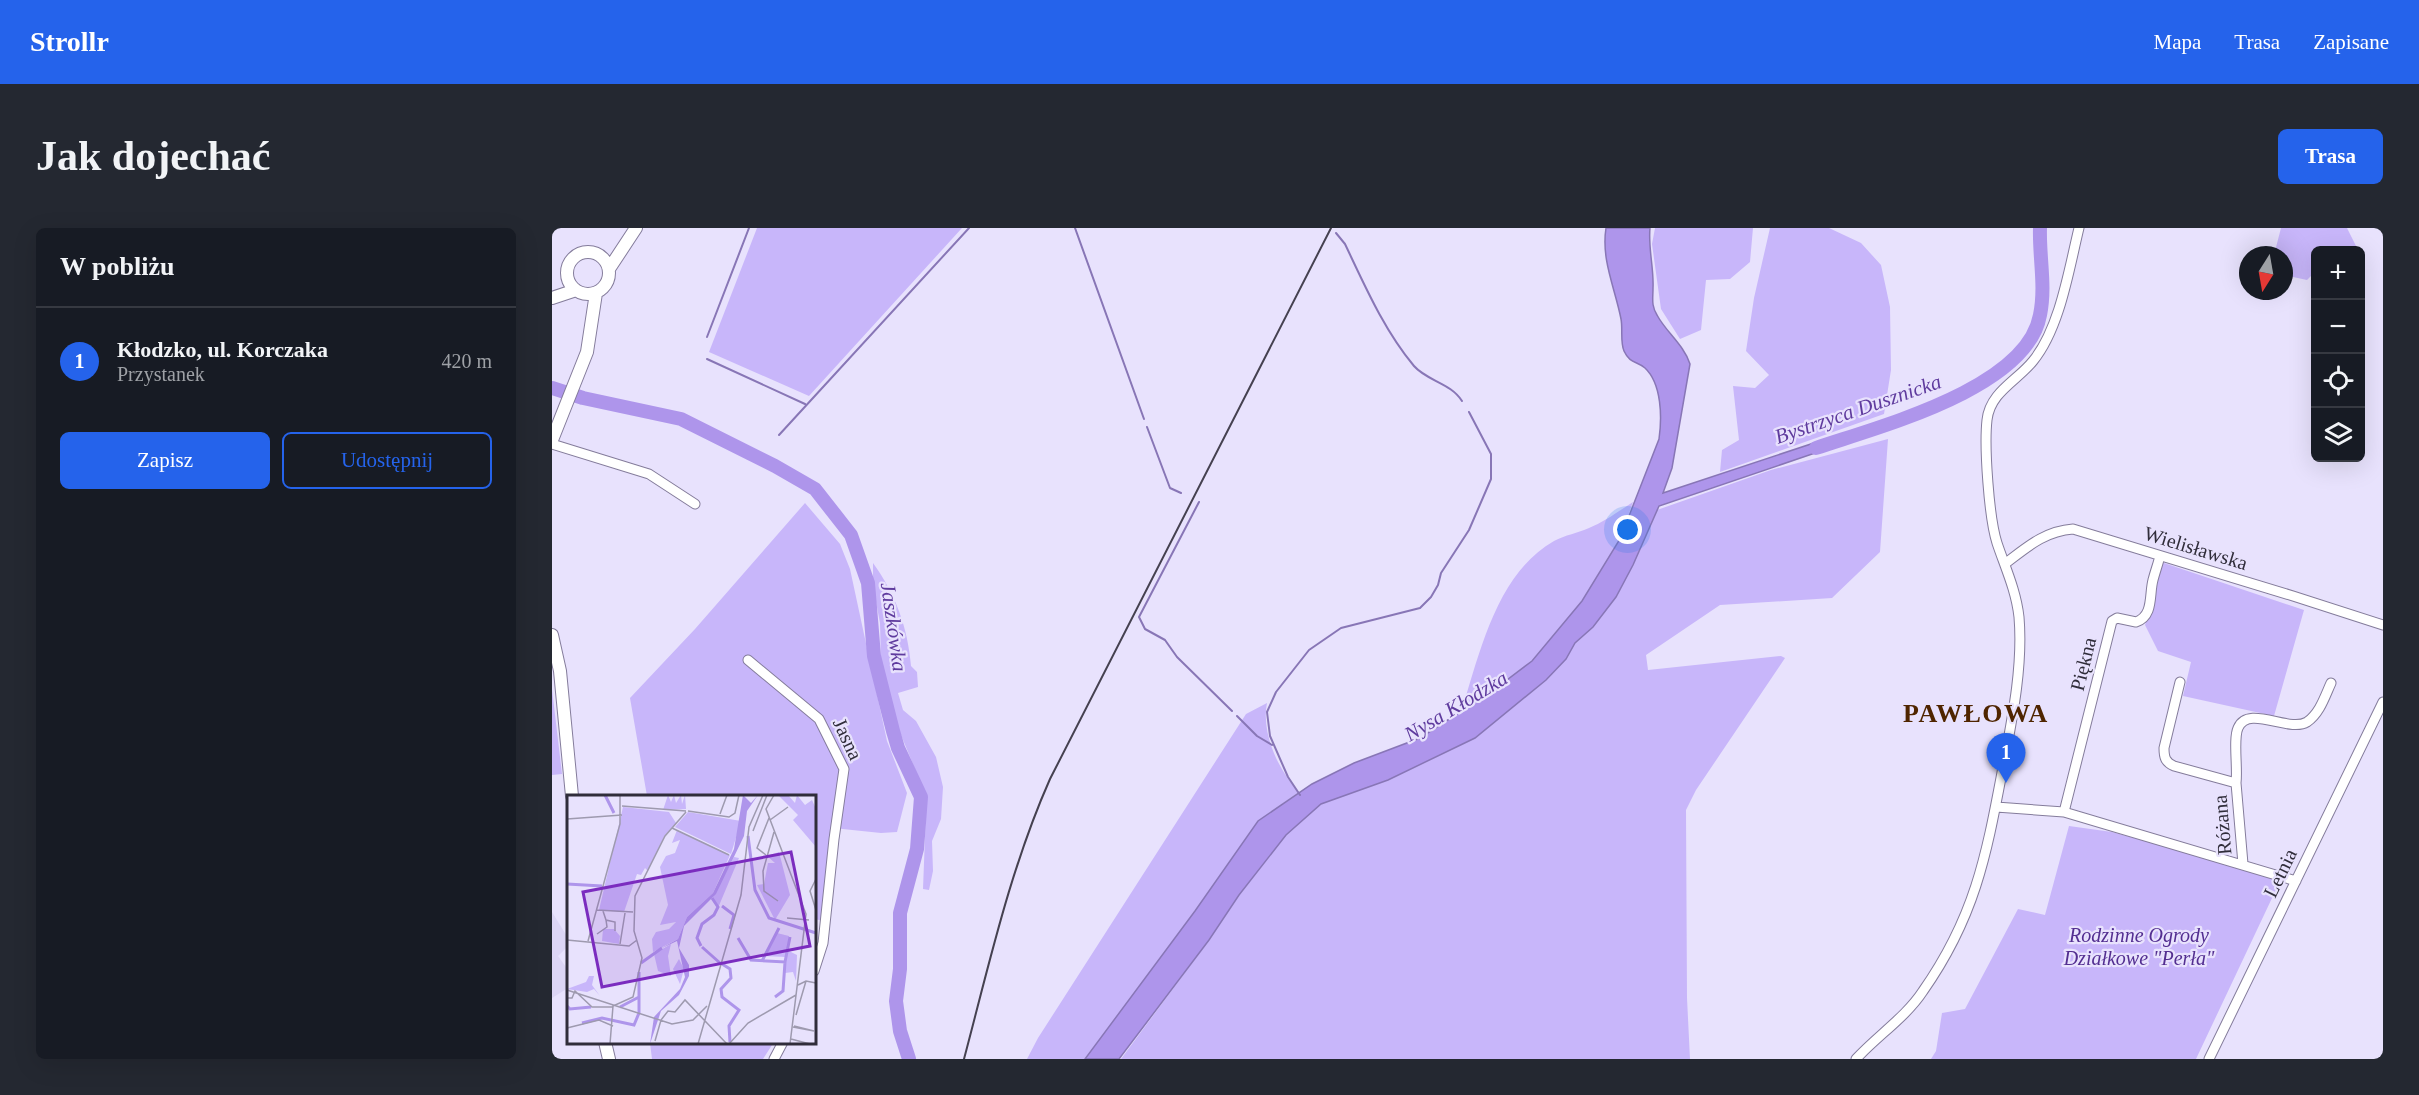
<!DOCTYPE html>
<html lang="pl">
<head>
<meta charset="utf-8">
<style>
  body { margin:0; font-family:Georgia,serif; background:#242831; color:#f1f3f6 }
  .controls { position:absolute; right:18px; top:18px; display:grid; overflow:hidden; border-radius:9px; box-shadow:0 6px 24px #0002 }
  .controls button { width:54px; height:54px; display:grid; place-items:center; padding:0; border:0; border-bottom:2px solid #363941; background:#171b24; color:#f1f3f6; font:30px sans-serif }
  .compass { position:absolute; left:1687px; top:18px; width:54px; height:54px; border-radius:50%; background:#171b24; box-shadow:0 6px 24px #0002; rotate:191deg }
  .you { position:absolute; left:1076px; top:302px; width:21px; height:21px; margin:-15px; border:4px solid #fff; border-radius:50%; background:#1a73e8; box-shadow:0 0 0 9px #1a73e833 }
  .badge { display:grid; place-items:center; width:39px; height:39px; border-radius:50%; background:#2563eb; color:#fff; font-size:20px; font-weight:700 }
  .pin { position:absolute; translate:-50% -50px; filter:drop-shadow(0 2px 3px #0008) }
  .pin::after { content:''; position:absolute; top:32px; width:21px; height:18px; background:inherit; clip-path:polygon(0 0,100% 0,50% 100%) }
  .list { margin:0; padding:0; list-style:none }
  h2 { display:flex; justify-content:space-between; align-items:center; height:78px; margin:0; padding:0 24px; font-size:26px }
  h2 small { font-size:20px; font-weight:400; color:#9ea1a6 }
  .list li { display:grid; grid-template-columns:39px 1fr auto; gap:18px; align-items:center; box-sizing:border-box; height:108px; padding:0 24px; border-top:2px solid #363941 }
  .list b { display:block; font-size:22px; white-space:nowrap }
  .list p { margin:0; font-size:20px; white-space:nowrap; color:#9ea1a6 }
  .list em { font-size:20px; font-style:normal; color:#9ea1a6 }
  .actions { display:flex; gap:12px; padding:18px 24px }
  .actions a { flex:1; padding:14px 0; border:2px solid #2563eb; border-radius:9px; text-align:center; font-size:21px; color:#2563eb }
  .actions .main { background:#2563eb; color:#fff }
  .icon { flex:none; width:33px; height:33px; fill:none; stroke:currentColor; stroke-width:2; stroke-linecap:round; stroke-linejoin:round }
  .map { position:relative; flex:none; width:1831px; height:831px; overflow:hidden; border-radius:9px }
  header { display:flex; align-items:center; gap:36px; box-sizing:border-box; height:84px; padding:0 30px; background:#2563eb; color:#fff }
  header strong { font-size:28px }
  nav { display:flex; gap:33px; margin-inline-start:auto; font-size:21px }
  .intro { display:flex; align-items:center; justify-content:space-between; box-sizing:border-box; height:144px; padding:0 36px }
  h1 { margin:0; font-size:42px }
  .button { padding:15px 27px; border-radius:9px; background:#2563eb; color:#fff; font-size:21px; font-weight:700 }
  main { display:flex; gap:36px; padding:0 36px }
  aside { flex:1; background:#171b24; border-radius:9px; box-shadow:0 6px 24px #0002 }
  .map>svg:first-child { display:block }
</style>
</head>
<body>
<header>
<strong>Strollr</strong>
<nav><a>Mapa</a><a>Trasa</a><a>Zapisane</a></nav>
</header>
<div class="intro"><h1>Jak dojechać</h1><a class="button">Trasa</a></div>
<main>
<aside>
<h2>W pobliżu<small></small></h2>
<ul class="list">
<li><span class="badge">1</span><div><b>Kłodzko, ul. Korczaka</b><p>Przystanek</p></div><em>420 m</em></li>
</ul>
<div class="actions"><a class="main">Zapisz</a><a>Udostępnij</a></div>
</aside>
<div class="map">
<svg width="1831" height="831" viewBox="0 0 1831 831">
  <rect width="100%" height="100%" fill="#e8e2fd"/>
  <!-- built -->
  <path fill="#dcd5f5" d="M0,684L16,710V718L6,728L16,742V760L0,770Z"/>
  <!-- green -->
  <path fill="#c8b6fa" d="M205,0H410L257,168L157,124Z
    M1103,0H1201L1198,34L1178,51L1154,52L1149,102L1128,111L1109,81L1100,16Z
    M1218,0H1277L1309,15L1329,37L1338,79L1339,142L1332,186L1168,244L1170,222L1187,212L1181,158L1203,160L1217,147L1194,123L1202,70Z
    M1729,0H1795L1806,22H1764L1763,44L1755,52L1732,47V27H1722Z
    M1336,211L1328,324L1280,370L1168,377L1094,427L1096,442L1229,428L1233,430L1144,562L1134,582L1135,770L1138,831H569L657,712L687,667L734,607L769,576L836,552L923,510L994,452L1014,431L1023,415L1041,399L1064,369L1081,337L1105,282L1219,242Z
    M1081,274L1068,311L1030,373L1013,394L980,433L939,464L909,484C928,425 944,346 1002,313C1013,307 1026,305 1037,300C1052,294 1067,283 1081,274Z
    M253,275L288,316L298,341L335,513L355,565L345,604L329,605L281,600L271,693L263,691L262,568H95L78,470L143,401Z
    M1609,334L1752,382L1722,488L1631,468L1639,434L1606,423L1593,397L1602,373Z
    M321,335C343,365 356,400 359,438L365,444L366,459L346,465L351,482L364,493L384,529L391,559L389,591L380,613L381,643L377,662L371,661L374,582L372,563L340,485L329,431L328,395L321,358Z
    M0,461L10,546L0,547Z
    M715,475C709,505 726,542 747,564L706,593L643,683L533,831H475L486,810L694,486Z
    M1517,598L1560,604L1729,651L1644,831H1379L1384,823L1390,785L1413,781L1466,681L1493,687Z
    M214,815L220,817L211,831H100L98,815Z"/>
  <!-- water -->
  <path fill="#ae95eb" stroke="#8876b6" stroke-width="1.5" d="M1054,0H1098C1096,20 1102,40 1101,60C1101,71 1099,77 1105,87C1114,104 1132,117 1138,136L1120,240L1111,265L1283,208L1278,220L1107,278L1081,337L1064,369L1041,399L1023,415L1014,431L994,452L923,510L836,552L769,576L734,607L687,667L657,712L567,831H533L643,683L706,593L760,556L802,535L868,510L939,464L980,433L1030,373L1068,311L1107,211C1110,190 1110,156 1093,140C1085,133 1078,136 1072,123C1068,114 1071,101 1069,91C1063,60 1049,32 1054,0Z"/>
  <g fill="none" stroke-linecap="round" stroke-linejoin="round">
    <!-- stream -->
    <path stroke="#8876b6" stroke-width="2" d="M523,0L592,191
      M784,5L793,16C813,58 832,102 862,138C875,153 899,155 910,173
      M155,109L197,0
      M155,131L253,176
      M595,199L618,260L629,265
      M227,207L417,0
      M647,274L587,389L593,401L613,412L625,429L680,483
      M685,488L705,508L720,517
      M748,567L736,549L718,508L715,484L724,464L757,422L789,400L868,380L879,369L886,357L889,345L917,302L939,251V226L917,184"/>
    <!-- river -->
    <path stroke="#ae95eb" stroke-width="14" d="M0,160L31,170L129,191L223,238L263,261L299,307L316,355L322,428L341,503L346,520L369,569L365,621L348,685V741L344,773L348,803L357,831
      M1264,220C1325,199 1475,161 1488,87C1494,58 1487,29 1488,0"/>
    <defs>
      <path id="minor" d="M0,216L97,246L143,276
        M1454,335C1475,319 1493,303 1521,301L1741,368L1831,397
        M196,432L267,491L292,541L282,611L271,715L262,743
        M1628,454L1612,520C1612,529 1613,534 1622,538L1684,555L1691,636
        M1684,555C1686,541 1681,511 1686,500C1696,476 1737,505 1755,494C1768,485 1773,468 1779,455
        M1444,579L1512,584L1744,653
        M1512,584L1560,393L1565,390L1584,394C1602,388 1597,366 1601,352C1603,344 1606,336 1608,328
        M222,831L231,814
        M1304,831C1325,808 1354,789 1371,763C1425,686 1435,623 1452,534C1461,487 1471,436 1467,389C1464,362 1453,339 1445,315C1437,290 1432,219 1435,192C1438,164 1465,153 1481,133C1508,100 1517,41 1527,0
        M1657,831L1831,474"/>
      <path id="major" d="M15 45a21 21 0 1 1 42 0a21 21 0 1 1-42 0Z
        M57,41L84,0
        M0,70L24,62
        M0,212L35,124L44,65
        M0,407L8,443L20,568
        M53,814L57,831"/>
    </defs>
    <!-- minor casing -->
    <use href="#minor" stroke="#847c9b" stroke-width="11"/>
    <!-- major casing -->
    <use href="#major" stroke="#847c9b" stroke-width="14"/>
    <!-- minor -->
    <use href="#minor" stroke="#fff" stroke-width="9"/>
    <!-- major -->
    <use href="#major" stroke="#fff" stroke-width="12"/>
    <!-- rail -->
    <path stroke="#454150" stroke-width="2" d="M412,831C437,737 458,641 498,551L779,0"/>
  </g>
  <g text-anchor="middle" stroke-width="4.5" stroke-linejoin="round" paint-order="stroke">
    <!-- street labels -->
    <g font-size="20" fill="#302d3a" stroke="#e8e2fd">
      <text transform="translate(1644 320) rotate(17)" y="7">Wielisławska</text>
      <text transform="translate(1531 436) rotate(-76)" y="7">Piękna</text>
      <text transform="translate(296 511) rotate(65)" y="7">Jasna</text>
      <text transform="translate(1670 597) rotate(-95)" y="7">Różana</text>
      <text transform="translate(1728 645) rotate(-64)" y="7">Letnia</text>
    </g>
    <!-- park labels -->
    <g font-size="20" font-style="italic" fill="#532e91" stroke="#e8e2fd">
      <text x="1587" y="714">Rodzinne Ogrody<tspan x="1587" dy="23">Działkowe "Perła"</tspan></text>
    </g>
    <!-- water labels -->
    <g font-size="21" font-style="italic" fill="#5f3b9e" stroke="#e8e2fd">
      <text transform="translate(1306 181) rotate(-19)" y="7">Bystrzyca Dusznicka</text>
      <text transform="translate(342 399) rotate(82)" y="7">Jaszkówka</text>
      <text transform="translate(904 478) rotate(-31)" y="7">Nysa Kłodzka</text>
    </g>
    <!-- district labels -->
    <g font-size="26" font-weight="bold" letter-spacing="1.5" fill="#4f2500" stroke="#e8e2fd">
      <text x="1424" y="494">PAWŁOWA</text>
    </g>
  </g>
  <!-- overview -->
  <g transform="translate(15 567)">
    <rect width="249" height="249" fill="#e8e2fd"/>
    <path d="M101,0L104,7L107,0L109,8L114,0L115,9L118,0L119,14L96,15ZM211,0H221L228,8L230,0L238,10L245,5L249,14V52L226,25L231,20ZM56,12L102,17L109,28L98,40L81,76L78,73L74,80L70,79L57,117L32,115ZM121,17L174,26L164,59L108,32ZM110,35L163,60L146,98L120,122L111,144L86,157L85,144L89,137L102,134L109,127L93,130L101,110L93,72L99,61L108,58L113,45L105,48ZM212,57L223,100L208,125L190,90L197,89L201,68H208L200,61ZM167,62L172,63L151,113L145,104ZM36,134H47L53,141L52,149L35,146ZM210,138L222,141L219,160L220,155L230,160L229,186L226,177L218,178L219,162L196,161ZM104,149L101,161L104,181L91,176L87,159ZM112,164L117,174L113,189L106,174ZM22,181H27L25,190L33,201L27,194L20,197L0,194L19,187Z" fill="#c8b6fa"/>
    <path d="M176,0L184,8L191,0L180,16L177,41L149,99L117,131L112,153L122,170V181L112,200L94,216L83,249L87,222L113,194L118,182L110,146L93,154L111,144L120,122L146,98L167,54Z" fill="#ae95eb"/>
    <path fill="none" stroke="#ae95eb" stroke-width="3" d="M38,0L47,18M181,41L188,95L202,123L249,138M0,89L35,91M155,111L167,120L163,134M171,143L184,165L218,167L223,142M134,151L130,143L135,129L147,120L151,112L145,103M135,152L153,168M195,166L212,133M74,168L95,153M155,169L163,174L164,183L154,194L155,202L172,215L162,231L163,247M208,202L216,196L218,167M0,211L3,214L24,212M53,212L72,202M15,228L35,223L67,230L72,218V177"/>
    <path fill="none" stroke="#9e9aaf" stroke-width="1.5" d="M207,0L199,14L239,119L223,249M55,11L119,16M121,16L162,22L168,18L172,0M153,19L160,0M0,24L55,20M203,25L221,12M105,33L162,60M186,36L200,0M207,37L196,76L197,96L211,106M199,60L190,53L202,23M249,84L243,96L249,115M30,115L66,117M36,116L39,125L48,127V136M220,123L242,125M30,139L40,132L39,125M0,145L62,151L70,145M21,146L53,29V0M53,149L58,118M231,190L239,186L249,188M0,195L105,229L126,225L140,211M0,203H5L8,196L25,212H46M229,220L239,186M226,232L247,236L227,231M0,233L32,225L46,231M224,244L243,249M88,246L94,225L101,216L108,217L118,205L160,249M43,249L46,211L66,202L75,163L67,136L68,101L98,41L119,17M131,249L174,100L182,32L196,0M162,249L181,228L229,200"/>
    <path fill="#7b2cbf" fill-opacity="0.15" stroke="#7b2cbf" stroke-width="3" d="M224,57L243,151L35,192L16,97Z"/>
    <rect width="249" height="249" fill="none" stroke="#302d3a" stroke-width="3"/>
  </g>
</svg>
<div class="controls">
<button>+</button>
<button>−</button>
<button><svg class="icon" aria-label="locate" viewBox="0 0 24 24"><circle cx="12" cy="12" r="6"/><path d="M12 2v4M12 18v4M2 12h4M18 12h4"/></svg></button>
<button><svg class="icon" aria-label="layers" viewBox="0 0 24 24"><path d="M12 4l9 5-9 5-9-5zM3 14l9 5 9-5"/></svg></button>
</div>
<svg class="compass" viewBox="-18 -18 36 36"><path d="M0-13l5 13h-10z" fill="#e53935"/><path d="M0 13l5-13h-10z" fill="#9ea1a6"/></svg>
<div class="you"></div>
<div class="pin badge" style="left:1454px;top:555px">1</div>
</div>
</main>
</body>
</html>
